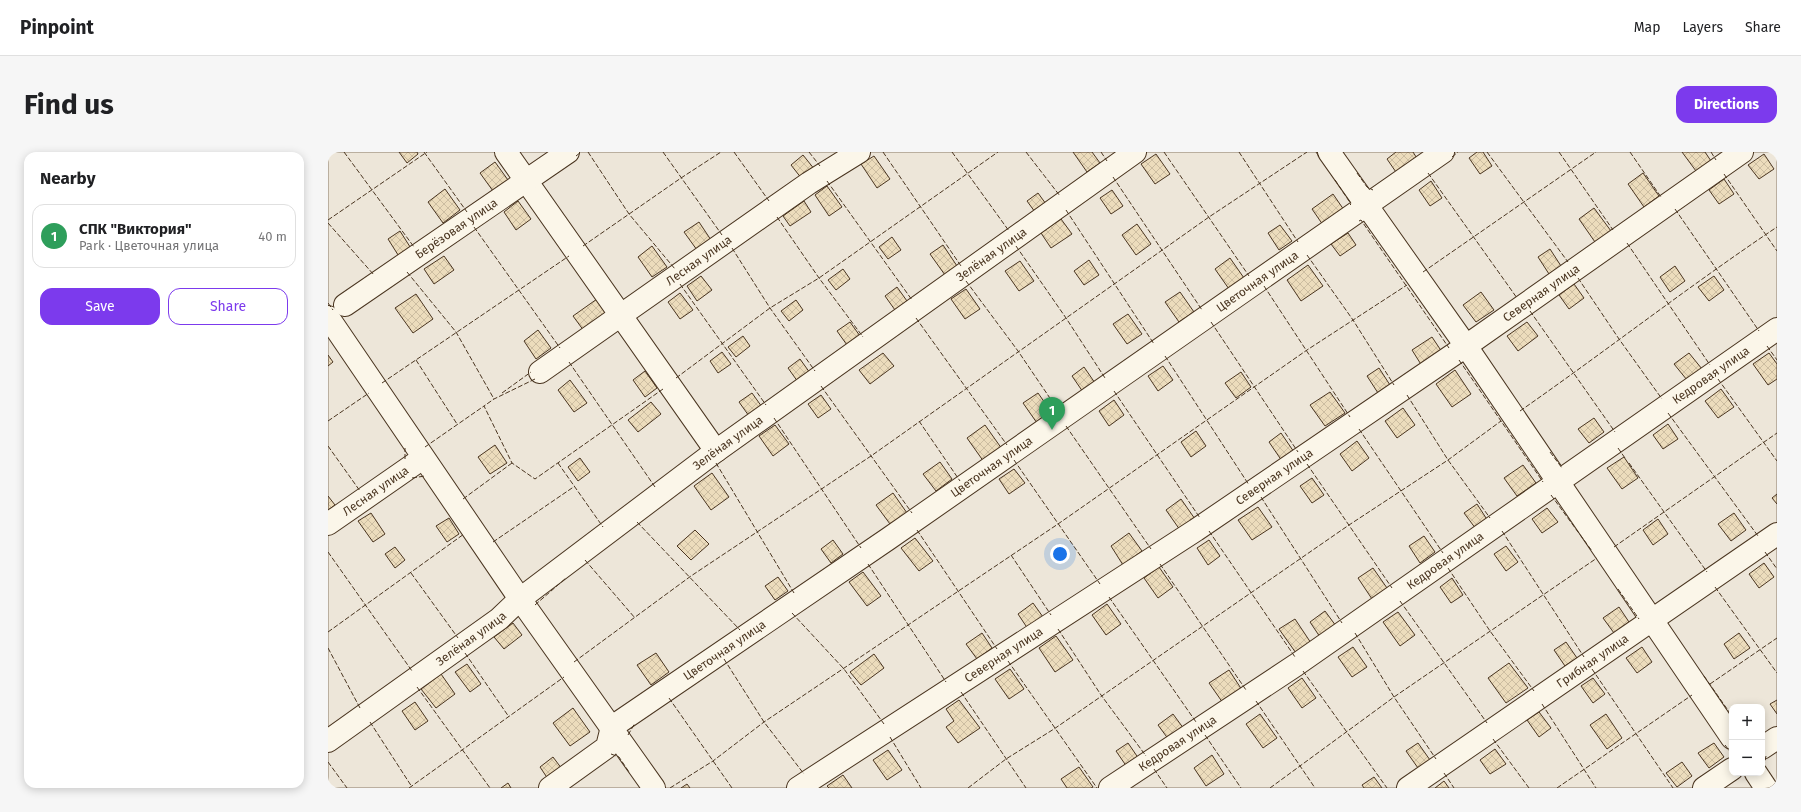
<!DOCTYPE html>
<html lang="en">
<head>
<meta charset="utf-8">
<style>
  body { margin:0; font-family:"Fira Sans",sans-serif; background:#f6f6f6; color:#202124 }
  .controls { position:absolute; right:12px; bottom:12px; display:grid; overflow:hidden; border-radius:8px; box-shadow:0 2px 10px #0003 }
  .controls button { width:36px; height:36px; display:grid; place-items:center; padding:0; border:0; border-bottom:1px solid #e0e0e0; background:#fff; color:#202124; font:20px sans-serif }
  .you { position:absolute; left:732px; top:402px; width:14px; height:14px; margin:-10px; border:3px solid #fff; border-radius:50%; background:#1a73e8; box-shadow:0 0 0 6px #1a73e833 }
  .badge { display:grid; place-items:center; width:26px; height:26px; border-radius:50%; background:#7c3aed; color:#fff; font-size:13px; font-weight:700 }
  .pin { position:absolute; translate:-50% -33px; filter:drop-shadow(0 1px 2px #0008) }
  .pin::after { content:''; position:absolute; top:21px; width:14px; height:12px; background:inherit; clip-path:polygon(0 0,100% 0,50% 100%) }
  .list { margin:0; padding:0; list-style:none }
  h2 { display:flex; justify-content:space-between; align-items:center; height:52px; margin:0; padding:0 16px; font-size:17px }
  h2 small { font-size:13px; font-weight:400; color:#757577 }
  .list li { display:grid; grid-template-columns:26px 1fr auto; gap:12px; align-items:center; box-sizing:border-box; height:64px; margin:0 8px 8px; padding:0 8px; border:1px solid #e0e0e0; border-radius:12px }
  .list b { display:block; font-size:15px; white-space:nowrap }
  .list p { margin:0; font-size:13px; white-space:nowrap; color:#757577 }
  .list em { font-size:13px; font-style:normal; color:#757577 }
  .actions { display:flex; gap:8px; padding:12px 16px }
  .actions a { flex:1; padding:9px 0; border:1px solid #7c3aed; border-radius:12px; text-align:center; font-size:14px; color:#7c3aed }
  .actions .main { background:#7c3aed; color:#fff }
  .map { position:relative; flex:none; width:1449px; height:636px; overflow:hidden; border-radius:12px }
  header { display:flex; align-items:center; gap:24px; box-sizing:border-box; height:56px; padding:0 20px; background:#fff; border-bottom:1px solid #e0e0e0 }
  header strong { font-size:19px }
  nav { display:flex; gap:22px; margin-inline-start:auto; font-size:14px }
  .intro { display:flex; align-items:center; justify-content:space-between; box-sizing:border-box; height:96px; padding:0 24px }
  h1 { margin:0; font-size:28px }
  .button { padding:10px 18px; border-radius:12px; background:#7c3aed; color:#fff; font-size:14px; font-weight:700 }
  main { display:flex; gap:24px; padding:0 24px }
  aside { flex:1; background:#fff; border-radius:12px; box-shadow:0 2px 10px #0003 }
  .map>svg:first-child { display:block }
</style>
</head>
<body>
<header>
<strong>Pinpoint</strong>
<nav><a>Map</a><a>Layers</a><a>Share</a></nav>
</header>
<div class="intro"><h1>Find us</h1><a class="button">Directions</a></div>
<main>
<aside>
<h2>Nearby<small></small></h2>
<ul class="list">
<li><span class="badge" style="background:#2e9e5b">1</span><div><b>СПК &quot;Виктория&quot;</b><p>Park · Цветочная улица</p></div><em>40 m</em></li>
</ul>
<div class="actions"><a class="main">Save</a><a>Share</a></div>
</aside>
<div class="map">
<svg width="1449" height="636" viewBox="0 0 1449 636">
  <defs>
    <pattern id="building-cross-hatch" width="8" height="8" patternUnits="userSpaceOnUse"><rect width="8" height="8" fill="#ecdcbc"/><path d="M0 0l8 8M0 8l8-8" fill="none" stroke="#ccbda1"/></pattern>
  </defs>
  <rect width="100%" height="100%" fill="#fbf6e9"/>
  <!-- green -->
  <path fill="#ede6d9" stroke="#887966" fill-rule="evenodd" d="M0,0H1449V636H0ZM1404,555H1434V621H1404Z"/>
  <!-- building -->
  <path fill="url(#building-cross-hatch)" stroke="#4a3520" d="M71,0H89L90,2L79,11Z
    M745,0H764L772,11L759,20Z
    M1068,0H1085L1090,8L1070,23L1059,7Z
    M1149,0H1155L1164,14L1152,22L1141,6Z
    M1354,0H1377L1383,9L1368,19Z
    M828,2L842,22L827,32L813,12Z
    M1436,2L1446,17L1431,27L1420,13Z
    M475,3L487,18L474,27L463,13Z
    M546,4L562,27L549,36L533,12Z
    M167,10L180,28L165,39L152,21Z
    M1315,21L1331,44L1316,55L1300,32Z
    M1396,27L1406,42L1391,52L1381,38Z
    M1103,29L1114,46L1102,54L1091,38Z
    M499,34L514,55L501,64L487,43Z
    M117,37L132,58L115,71L100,50Z
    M784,38L795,54L783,62L772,46Z
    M710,41L718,52L707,60L699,49Z
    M1005,42L1016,58L995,73L984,57Z
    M190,49L203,67L188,78L176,60Z
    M476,49L483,60L462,74L455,64Z
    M1266,56L1283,79L1267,90L1251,67Z
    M733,67L744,82L723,96L713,81Z
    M371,70L383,88L369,98L356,80Z
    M809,72L823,92L808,103L794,83Z
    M952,73L964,89L951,98L940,81Z
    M72,79L84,98L72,106L60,87Z
    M1020,81L1028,93L1012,104L1003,92Z
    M564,85L573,98L560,107L551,95Z
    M615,93L629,114L617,123L602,102Z
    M324,94L339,115L324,125L310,105Z
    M1222,97L1233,114L1221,122L1210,105Z
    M116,104L126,118L106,132L96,117Z
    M902,106L916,126L901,137L887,117Z
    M761,108L771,123L756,133L746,119Z
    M692,109L706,129L691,139L677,119Z
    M980,113L995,134L973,149L959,128Z
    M1347,114L1357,129L1342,140L1332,125Z
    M515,117L522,127L508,138L500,128Z
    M373,124L384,138L369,149L359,134Z
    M1386,124L1396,138L1381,149L1370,135Z
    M1246,132L1256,146L1241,157L1231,143Z
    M569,135L579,149L567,158L557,144Z
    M638,137L652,157L637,167L623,147Z
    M852,140L866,160L851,170L837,150Z
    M1153,140L1166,158L1148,170L1135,153Z
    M352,141L365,158L352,167L340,150Z
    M88,142L105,167L85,181L67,156Z
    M269,147L279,162L256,179L245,164Z
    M468,148L475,158L461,169L453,159Z
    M800,162L814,182L799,192L785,172Z
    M522,170L532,184L519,193L509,179Z
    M1199,170L1210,184L1190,199L1179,184Z
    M210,178L223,196L208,207L196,189Z
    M415,184L422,194L408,205L400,195Z
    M1104,185L1114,200L1094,214L1084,198Z
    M394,200L403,212L390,221L382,209Z
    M555,201L566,214L542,232L531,218Z
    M1361,201L1374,217L1359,228L1346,212Z
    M1441,201L1449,212V227L1440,233L1425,212Z
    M0,203L5,210L0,214Z
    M472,207L482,221L470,230L460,216Z
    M835,214L845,228L830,239L820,224Z
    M756,215L767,231L755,240L744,224Z
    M1051,216L1062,233L1050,241L1039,224Z
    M1127,218L1143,242L1124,255L1108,232Z
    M317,219L329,236L317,245L305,228Z
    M913,220L923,235L908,246L897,231Z
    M242,228L259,251L246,260L230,238Z
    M1393,237L1406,255L1390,266L1377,249Z
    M1002,240L1017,261L997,274L982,253Z
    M424,241L434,255L421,264L411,250Z
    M710,241L724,261L709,271L695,251Z
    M493,243L503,257L490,266L480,252Z
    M786,248L796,263L781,274L771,259Z
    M323,250L333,262L310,280L300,268Z
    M1075,256L1087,273L1069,286L1057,269Z
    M1266,266L1276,280L1261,291L1250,277Z
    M1340,272L1350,287L1335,297L1325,283Z
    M447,273L461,292L445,304L431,284Z
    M657,273L674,297L656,310L639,286Z
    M868,279L878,294L863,305L853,290Z
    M953,281L966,300L954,309L941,290Z
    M1029,289L1041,306L1024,319L1012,302Z
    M167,293L179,311L162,322L150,305Z
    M1296,305L1310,326L1294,337L1279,316Z
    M252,306L262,320L250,329L240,315Z
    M612,310L624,327L608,339L595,322Z
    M1195,313L1208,331L1189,344L1176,326Z
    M686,317L697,331L681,342L671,327Z
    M384,321L401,345L383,358L366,334Z
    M984,326L996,343L984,351L972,334Z
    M565,341L579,361L562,372L548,353Z
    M1449,342V352L1444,346Z
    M0,344L7,353L0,358Z
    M853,347L867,367L852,378L838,358Z
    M1149,352L1160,369L1148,377L1136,361Z
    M930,355L944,375L924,388L910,368Z
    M1219,356L1230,370L1214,381L1204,367Z
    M43,361L57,382L45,390L30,369Z
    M1406,361L1418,378L1403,389L1390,372Z
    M121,366L131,382L119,390L108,374Z
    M1330,367L1340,382L1325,393L1315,378Z
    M367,378L381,392L363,408L349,394Z
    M801,381L814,399L795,413L783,394Z
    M1096,384L1107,400L1092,411L1081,394Z
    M587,386L605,409L591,419L573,396Z
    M505,388L515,402L503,411L493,397Z
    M881,388L892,404L880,413L869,396Z
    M1178,394L1190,410L1178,419L1166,402Z
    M67,395L77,408L67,416L57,402Z
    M1436,411L1446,425L1431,436L1421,422Z
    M831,415L845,435L830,446L816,426Z
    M1045,416L1059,436L1044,447L1030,426Z
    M535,420L553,444L539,454L521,430Z
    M450,425L460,439L447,448L437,434Z
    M1124,426L1135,443L1123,451L1112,435Z
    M705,451L715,465L700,477L690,462Z
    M779,452L793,472L778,483L764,463Z
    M1291,455L1301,470L1286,481L1275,466Z
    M997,459L1008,474L992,485L982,470Z
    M1070,460L1087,483L1072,494L1055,470Z
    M967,467L983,491L968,501L951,477Z
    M185,471L194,483L176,497L166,485Z
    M654,481L664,496L649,507L638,492Z
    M1411,481L1422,496L1406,507L1396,492Z
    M728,484L745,508L727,520L711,496Z
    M1238,490L1249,506L1237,514L1226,498Z
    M1025,495L1039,515L1024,525L1010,505Z
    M1314,495L1324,510L1309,521L1298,506Z
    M328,501L341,520L323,533L309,513Z
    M546,502L556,516L533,533L522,520Z
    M1181,511L1200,536L1178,551L1160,526Z
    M139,512L153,532L142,540L127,520Z
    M682,517L696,537L681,547L667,527Z
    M901,518L914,538L895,551L881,531Z
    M113,522L127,542L108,556L93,537Z
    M974,526L988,546L974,556L960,536Z
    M1265,526L1277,542L1265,551L1253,534Z
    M631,548L652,576L630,591L618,575L626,569L618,557Z
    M1449,548V562L1442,552Z
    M87,550L100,569L87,578L74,559Z
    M245,556L262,580L242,594L225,571Z
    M1211,560L1223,576L1211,585L1199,568Z
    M845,562L856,577L841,588L830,573Z
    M932,562L949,586L935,596L918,572Z
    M1278,562L1294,586L1279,597L1262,573Z
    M800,591L811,607L799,615L788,599Z
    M1090,591L1102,608L1090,616L1078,599Z
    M1386,591L1396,605L1381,616L1370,601Z
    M1167,597L1178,612L1162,622L1152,608Z
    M560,598L574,618L559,628L545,608Z
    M884,603L896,622L878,634L866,616Z
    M225,605L234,617L220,627L212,615Z
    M1354,610L1364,624L1349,635L1338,621Z
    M751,615L765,635L763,636H739L733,627Z
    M515,623L524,636H501L499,634Z
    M1046,625L1054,636H1036L1034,633Z
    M1116,629L1121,636H1107Z
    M180,631L183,636H173Z
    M359,632L362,636H353Z"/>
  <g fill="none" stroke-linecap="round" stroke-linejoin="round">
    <defs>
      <g id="minor">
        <path d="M178,0L388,299"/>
        <path d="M1001,0L1138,194L1404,586"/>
        <path id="s1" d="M17,153L240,0"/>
        <path d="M0,165L192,447L326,636"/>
        <path id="s2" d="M212,220L481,31L531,0"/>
        <path id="s3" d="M0,372L95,306"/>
        <path id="s4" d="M0,589L171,467L192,447L388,299L807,0"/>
        <path d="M1434,596L1449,586"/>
        <path d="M1428,621L1438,636"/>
        <path id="s5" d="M222,636L279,595L284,575L560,387L1115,0"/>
        <path id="s6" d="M470,636L868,378L1138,194L1414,0"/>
        <path id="s7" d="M782,636L968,513L1449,177"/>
        <path id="s8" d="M1080,636L1449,382"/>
        <path d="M1376,636L1404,617"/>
      </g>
    </defs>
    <!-- minor casing -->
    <use href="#minor" stroke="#4a3520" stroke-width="24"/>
    <!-- minor -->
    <use href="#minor" stroke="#fbf6e9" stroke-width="22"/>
    <!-- fence -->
    <path stroke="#4a3520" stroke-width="1" stroke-dasharray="5 2" stroke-linecap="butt" d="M16,0L86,95
      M96,0L139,60
      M260,0L301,62L347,117
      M335,0L394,83
      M406,0L441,49
      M481,0L492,14
      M555,0L633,114
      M624,0L681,79
      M698,0L732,44
      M773,0L779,9
      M836,0L921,124
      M911,0L970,90
      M988,0L992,6
      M1159,0L1240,110
      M1231,0L1285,78
      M1302,0L1333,45
      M1383,0L1388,8
      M248,4L253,0
      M1124,5L1130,0
      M1029,21L1039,35L1045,38
      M1100,21L1189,146
      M1396,22L1449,99
      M785,25L874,158
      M1007,28L1023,52L1022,53
      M499,29L584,148
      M1347,57L1431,179
      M738,58L826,192
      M449,65L491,126L535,185
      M0,68L99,0
      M1031,69L1033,68L1121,196
      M0,71L46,123
      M146,75L232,196
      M1299,91L1382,213
      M255,94L353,26L393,0
      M688,94L738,166L777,226
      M404,96L442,156L487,219
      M979,103L1025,168L1066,233
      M79,120L128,180L166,247
      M1095,120L1268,0
      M1250,126L1291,187L1334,247
      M638,129L690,199L730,258
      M352,132L438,253
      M936,134L1022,265
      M0,151L5,158
      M1202,159L1287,280
      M588,166L679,293
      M883,170L970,300
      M1439,194L1449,208
      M837,204L921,333
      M88,208L129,272
      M1131,208L1215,330
      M241,210L327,335
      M348,226L442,156L491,126L670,0
      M207,227L166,247L156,254L184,311L207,327L335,237
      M1390,227L1449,309
      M54,231L241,104
      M493,234L584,361
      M786,239L872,366
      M174,241L203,220
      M1079,243L1120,308L1162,366
      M1192,259C1278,199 1361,134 1449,75
      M1340,261L1430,384
      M446,266L533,396
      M0,269L41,241
      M591,269L632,329
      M738,274L823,397
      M1031,277L1115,401
      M0,294L32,339
      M97,295L156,254
      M1290,296L1297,306
      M1222,300L1234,316
      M77,307V296
      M686,308L772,432
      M230,311L275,375
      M388,311L466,441
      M1301,311L1379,420
      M979,312L1064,436
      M84,326L97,324
      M1223,343L1264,399
      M933,345L1014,471
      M135,347L184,311
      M309,370L412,478
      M589,378L669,497
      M881,379L967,505
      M1174,379L1256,505
      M165,390L247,334
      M1286,395L1449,281
      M0,400L84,519
      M1437,400L1449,417
      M683,403L723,463
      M257,408L307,466
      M540,412L618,530
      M832,412L918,538
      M1120,416L1162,479L1206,539
      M83,421L130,486
      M1387,435L1449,521
      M1290,437L1311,467
      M781,445L868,570
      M1072,449L1159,571
      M207,453L238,426
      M464,461L516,517L556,572
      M730,477L773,543L818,604
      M0,480L136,382
      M1027,481L1066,545L1108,607
      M0,496L32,556
      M137,501L181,565
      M396,507L436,570L476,622
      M680,509L769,636
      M246,510L363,424L543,304L881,65L979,0
      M1264,517L1345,636
      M975,519L1059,636
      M1376,524L1404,564
      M1382,532L1449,486
      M89,535L162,636
      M633,540L698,636
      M341,546L404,636
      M928,549L987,636
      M1214,552L1268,636
      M42,570L84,635
      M300,583L307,571
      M877,583L913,636
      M562,585L593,636
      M1165,587L1201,636
      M1397,593L1403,601L1402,609
      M283,602L291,605L301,620
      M0,610L19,636
      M1437,615L1436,613L1438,604
      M826,617L839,636
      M1116,621L1126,636
      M81,636L236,525
      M342,636L385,609L436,570L730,372L979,198L1079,133
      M640,636L678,607L726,577L1021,373L1120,308L1173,269
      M942,636L1066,545L1269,406
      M1229,636L1364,543"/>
  </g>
  <g text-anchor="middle" stroke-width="3" stroke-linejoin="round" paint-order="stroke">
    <!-- street labels -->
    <g font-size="12" fill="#4a3520" stroke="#fbf6e9">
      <text dy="4" stroke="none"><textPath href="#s1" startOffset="135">Берёзовая улица</textPath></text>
      <text dy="4" stroke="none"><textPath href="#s4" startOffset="823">Зелёная улица</textPath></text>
      <text dy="4" stroke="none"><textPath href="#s2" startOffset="194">Лесная улица</textPath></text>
      <text dy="4" stroke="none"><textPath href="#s5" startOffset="875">Цветочная улица</textPath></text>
      <text dy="4" stroke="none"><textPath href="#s6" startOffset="893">Северная улица</textPath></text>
      <text dy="4" stroke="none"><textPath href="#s7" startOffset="729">Кедровая улица</textPath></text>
      <text dy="4" stroke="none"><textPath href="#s4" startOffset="499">Зелёная улица</textPath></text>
      <text dy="4" stroke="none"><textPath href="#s5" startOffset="551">Цветочная улица</textPath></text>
      <text dy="4" stroke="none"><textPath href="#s6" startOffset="569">Северная улица</textPath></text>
      <text dy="4" stroke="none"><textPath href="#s3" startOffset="58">Лесная улица</textPath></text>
      <text dy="4" stroke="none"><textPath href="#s7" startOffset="405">Кедровая улица</textPath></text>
      <text dy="4" stroke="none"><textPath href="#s4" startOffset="176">Зелёная улица</textPath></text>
      <text dy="4" stroke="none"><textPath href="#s5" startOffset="227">Цветочная улица</textPath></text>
      <text dy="4" stroke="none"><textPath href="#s6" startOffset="245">Северная улица</textPath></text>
      <text dy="4" stroke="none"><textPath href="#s8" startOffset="224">Грибная улица</textPath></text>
      <text dy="4" stroke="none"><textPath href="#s7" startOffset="81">Кедровая улица</textPath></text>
    </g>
  </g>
</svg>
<div class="controls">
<button>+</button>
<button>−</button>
</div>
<div class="you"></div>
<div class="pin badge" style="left:724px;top:278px;background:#2e9e5b">1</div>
</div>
</main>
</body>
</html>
